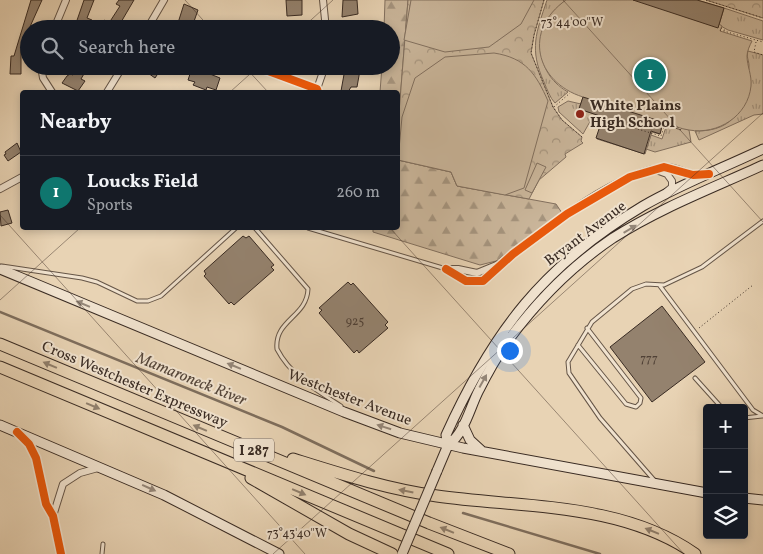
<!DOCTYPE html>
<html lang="en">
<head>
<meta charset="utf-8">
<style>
  body { margin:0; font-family:Vollkorn,serif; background:#20242c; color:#f1f3f6 }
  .controls { position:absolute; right:15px; bottom:15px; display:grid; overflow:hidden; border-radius:5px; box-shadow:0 2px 8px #0003 }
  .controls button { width:45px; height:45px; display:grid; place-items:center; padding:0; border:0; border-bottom:1px solid #363941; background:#171b24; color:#f1f3f6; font:25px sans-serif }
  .you { position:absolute; left:509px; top:350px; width:18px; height:18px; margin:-12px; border:4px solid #fff; border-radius:50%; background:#1a73e8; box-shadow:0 0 0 8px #1a73e833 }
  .badge { display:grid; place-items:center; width:32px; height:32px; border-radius:50%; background:#0f766e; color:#fff; font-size:16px; font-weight:700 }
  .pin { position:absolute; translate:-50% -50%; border:2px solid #fff; box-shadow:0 1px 5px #0006 }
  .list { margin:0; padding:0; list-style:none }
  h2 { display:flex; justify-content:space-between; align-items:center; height:65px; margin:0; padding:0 20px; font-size:21px }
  h2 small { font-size:16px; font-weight:400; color:#9ea1a6 }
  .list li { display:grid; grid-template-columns:32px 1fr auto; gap:15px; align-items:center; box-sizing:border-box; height:75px; padding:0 20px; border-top:1px solid #363941 }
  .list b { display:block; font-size:19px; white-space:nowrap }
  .list p { margin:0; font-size:16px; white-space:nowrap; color:#9ea1a6 }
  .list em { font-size:16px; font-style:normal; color:#9ea1a6 }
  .icon { flex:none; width:28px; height:28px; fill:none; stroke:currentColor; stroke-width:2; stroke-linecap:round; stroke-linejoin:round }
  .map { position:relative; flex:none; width:763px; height:554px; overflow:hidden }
  .search { position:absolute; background:#171b24; box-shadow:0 2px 8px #0003; left:20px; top:20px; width:380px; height:55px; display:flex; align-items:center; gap:12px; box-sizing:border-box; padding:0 18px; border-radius:28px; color:#9ea1a6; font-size:19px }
  .panel { position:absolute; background:#171b24; box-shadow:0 2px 8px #0003; left:20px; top:90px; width:380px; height:140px; border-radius:5px }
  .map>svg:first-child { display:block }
</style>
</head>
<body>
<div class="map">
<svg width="763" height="554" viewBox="0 0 763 554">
  <defs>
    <pattern id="grass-tufts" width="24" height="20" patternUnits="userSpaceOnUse" patternTransform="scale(1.25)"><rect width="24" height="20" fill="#cab69b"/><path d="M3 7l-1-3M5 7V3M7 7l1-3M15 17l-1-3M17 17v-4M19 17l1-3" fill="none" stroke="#a5947e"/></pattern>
    <pattern id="forest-firs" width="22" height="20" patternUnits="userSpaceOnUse" patternTransform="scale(1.25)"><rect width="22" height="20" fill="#cab69b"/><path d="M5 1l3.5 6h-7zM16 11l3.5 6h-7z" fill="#a5947e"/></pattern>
    <pattern id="park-crowns" width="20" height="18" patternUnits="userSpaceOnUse" patternTransform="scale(1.25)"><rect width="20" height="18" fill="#cab69b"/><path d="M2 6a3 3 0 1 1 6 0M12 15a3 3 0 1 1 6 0" fill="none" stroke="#a5947e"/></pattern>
  </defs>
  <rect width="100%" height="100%" fill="#e8d3b4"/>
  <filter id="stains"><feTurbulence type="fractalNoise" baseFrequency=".004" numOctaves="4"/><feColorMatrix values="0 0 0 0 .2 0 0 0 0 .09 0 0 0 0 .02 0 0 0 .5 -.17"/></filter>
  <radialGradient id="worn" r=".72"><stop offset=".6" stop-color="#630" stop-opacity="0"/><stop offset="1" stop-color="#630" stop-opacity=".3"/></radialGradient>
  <!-- grass -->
  <path fill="url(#grass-tufts)" stroke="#82705f" d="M547,0H566C533,24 531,71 568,92L555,103C550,98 547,89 544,82C529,49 536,33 547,0Z
    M724,8L763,21V40L728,30L719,25Z
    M748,51L763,55V114L754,115L699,140L695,131C738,132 747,103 749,66C749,60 746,57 748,51Z
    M568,101L581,104L603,117L600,120L592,118L583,134L559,112L558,107Z
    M667,124L680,130L682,128L689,130L691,142L655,152L646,149L651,135L662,139Z"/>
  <!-- forest -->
  <path fill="url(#forest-firs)" stroke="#82705f" d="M385,0H408L398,125V92H380L382,66H391V29H384Z
    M398,160L451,172L457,186L556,204L562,213L496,261L480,265L373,232V228H398Z"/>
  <!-- park -->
  <path fill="url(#park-crowns)" stroke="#82705f" d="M408,0H544L534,35L531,53L553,107L562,120L582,137L581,141L583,143L565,154L566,157L539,180L529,199L457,186L451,172L398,160V125Z
    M706,0H763V18Z"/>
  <!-- garden -->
  <path fill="#cab69b" stroke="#82705f" d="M411,0H534L521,24L489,47L445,52L404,40Z
    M566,0H697L724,8L719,24L722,26L720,31L752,41C750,45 747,51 747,56C747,66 752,75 751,86C748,116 718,135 689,130C681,129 672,125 663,122L660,134L652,132L645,154L597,139L604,117L579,109L583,97C535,82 523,30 566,0Z
    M494,53C526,58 536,74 548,101L524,188L505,195L457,186L451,172L398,160L402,117L415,78L445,57Z
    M537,163L546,167L532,193L525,190Z"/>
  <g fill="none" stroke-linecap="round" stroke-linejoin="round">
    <!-- stream -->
    <path stroke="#7e6e5d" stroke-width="2.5" d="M0,312L282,427L374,471
      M463,513L600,554"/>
  </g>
  <!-- building -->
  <path fill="#94826e" stroke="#392b23" d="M31,0H42L29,29L26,51L21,49V74H10L11,56H14Z
    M84,0H94L87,18L92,20L90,26L86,24L84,29H74Z
    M119,0H134L117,29H105L101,26L104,20L109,23L120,6L116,4Z
    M286,0H302V15L287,16Z
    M343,0H357L358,14L342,17Z
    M633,0H697L724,8L718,28Z
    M184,4L198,10L192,27L186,25L185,29L177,26Z
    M138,66H163L155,78Z
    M78,68L85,72L81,79L85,81L78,91L62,83L67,76L70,74L73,75Z
    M345,69L360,70L357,87H351L348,92L341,91Z
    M200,70L220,78L216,90L207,87L206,90L193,85L195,82L188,80L191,71L199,74Z
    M583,97L663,122L660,134L651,131L644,154L596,138L603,117L579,109Z
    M17,143L21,152L8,161L4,155L6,154L5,152Z
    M8,210L12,223L1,226L0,212Z
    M243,236L246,238L249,236L274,265L271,267L274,270L234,305L231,302L229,304L204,276L206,274L204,271Z
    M348,282L351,285L353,283L388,322L385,325L388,328L359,353L357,350L354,353L319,313L322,310L319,308Z
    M662,306L705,362L652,402L610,347Z"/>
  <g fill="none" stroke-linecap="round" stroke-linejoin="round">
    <defs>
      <path id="service" d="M255,228L308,289C307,317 274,320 277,349C291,376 316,390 341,406
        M308,228L446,269
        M2,266L82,278L97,282L137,301H148L161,296L236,228
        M660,286L753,410L763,416
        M578,345L626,404L636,407L640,403L641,398L587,328
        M695,378L722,408
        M744,418L762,416
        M654,480L600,418L569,373L568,362L592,322L632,289L646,284L664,285L702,267L763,221
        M102,554L103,544"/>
      <path id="minor" d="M323,0L326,29
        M54,29L66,0
        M147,29L164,0
        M41,66L43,78L52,92
        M255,66L317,89
        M317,89L325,66
        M107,92L123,66
        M656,170L667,174L672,181V187L667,191
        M0,189L22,177
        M446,269L466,281H483C494,275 501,263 511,255C547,227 619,171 665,167C677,166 688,176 702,175
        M446,269H458L477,273L499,264
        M19,435L29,444L36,458L46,504L53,516L61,554
        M53,516L63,484L80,473L98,468"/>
      <path id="secondary" d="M0,269L344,412L400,433L463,448L707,493
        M0,425L164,495L279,554
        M463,425L470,440L482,451
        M448,445C465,433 470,407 479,390C488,372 498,354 510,338C539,299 573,265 613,238C660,208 713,188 763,165
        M437,471L448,445L446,435C493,331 544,265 643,206C681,184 723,168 763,149
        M744,498L763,500"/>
      <path id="motorway" d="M0,344L429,523L509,554
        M0,367L448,554
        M293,459C341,474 387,489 437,496C522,508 621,502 695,554
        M251,478L349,534L392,554"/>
    </defs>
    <!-- service casing -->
    <use href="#service" stroke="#655547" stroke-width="5"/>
    <!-- minor casing -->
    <use href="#minor" stroke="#655547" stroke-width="8"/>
    <!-- secondary casing -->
    <use href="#secondary" stroke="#392b23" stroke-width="11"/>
    <!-- motorway casing -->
    <use href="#motorway" stroke="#392b23" stroke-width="13"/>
    <!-- path -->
    <path stroke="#392b23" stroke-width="1" stroke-dasharray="1 2.5" stroke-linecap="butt" d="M544,0L534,35L531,53L553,107L562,120L582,137
      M706,0L763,18
      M718,26L726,31
      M720,30L763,42
      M756,42L754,52L763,55
      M554,107L570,93
      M601,120L604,119L661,136L665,124L681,130L682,128
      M699,328L753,285"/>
    <!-- service -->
    <use href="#service" stroke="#f0e2ce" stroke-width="3"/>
    <!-- minor -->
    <use href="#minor" stroke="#f0e2ce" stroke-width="6"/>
    <!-- secondary -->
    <use href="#secondary" stroke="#f0e2ce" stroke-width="9"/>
    <!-- motorway -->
    <use href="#motorway" stroke="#e8d3b4" stroke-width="11"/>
    <defs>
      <path id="secondary-bridge" d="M402,554L437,471"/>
    </defs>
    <!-- secondary-bridge casing -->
    <use href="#secondary-bridge" stroke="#392b23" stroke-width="11" stroke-linecap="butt"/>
    <!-- secondary-bridge -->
    <use href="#secondary-bridge" stroke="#f0e2ce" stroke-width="9"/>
    <defs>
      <path id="cycleway" d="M255,66L317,89L318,92
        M446,269L466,281H483L513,254L567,214L630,177L664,167L693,175L709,174
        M17,432L29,444L36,458L46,504L53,516L61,554"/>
    </defs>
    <!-- cycleway casing -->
    <use href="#cycleway" stroke="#f0e2ce" stroke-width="11"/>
    <!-- cycleway -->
    <use href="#cycleway" stroke="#e8590c" stroke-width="8"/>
  </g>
  <!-- one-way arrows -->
  <defs><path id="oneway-solid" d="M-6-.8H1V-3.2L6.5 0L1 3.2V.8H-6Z" transform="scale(1.25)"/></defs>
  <g fill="#948678">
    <use href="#oneway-solid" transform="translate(630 229) rotate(-31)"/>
    <use href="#oneway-solid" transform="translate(83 304) rotate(-158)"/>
    <use href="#oneway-solid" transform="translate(234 366) rotate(-158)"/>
    <use href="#oneway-solid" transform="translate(483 381) rotate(-61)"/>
    <use href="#oneway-solid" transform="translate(384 427) rotate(-162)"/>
    <use href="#oneway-solid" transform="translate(149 488) rotate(24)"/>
  </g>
  <g fill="#907f6c">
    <use href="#oneway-solid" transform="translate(50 365) rotate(-157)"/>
    <use href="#oneway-solid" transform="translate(93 406) rotate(23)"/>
    <use href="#oneway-solid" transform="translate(200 428) rotate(-157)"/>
    <use href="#oneway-solid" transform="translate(406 491) rotate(-169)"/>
    <use href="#oneway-solid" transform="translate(299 492) rotate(23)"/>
    <use href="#oneway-solid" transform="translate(447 530) rotate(-158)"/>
    <use href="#oneway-solid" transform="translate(652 531) rotate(-158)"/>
  </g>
  <!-- ticks -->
  <path fill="none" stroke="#392b23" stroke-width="1" stroke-opacity="0.45" d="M185,0L211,29M563,0L763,222M301,29L333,0M244,66L268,92M230,92L259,66M0,215L305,554M390,228L684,554M0,300L80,228M273,554L763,113"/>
  <!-- markers -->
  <circle fill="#8f2418" stroke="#f0e2ce" stroke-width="2" cx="580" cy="114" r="5"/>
  <g text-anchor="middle" stroke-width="4" stroke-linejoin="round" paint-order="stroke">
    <!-- number labels -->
    <g font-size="12" fill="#504136">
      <text x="355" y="325">925</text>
      <text x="649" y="362">777</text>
    </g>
    <!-- shield labels -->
    <rect fill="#f0e2ce" stroke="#706256" stroke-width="1" x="234" y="438.5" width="40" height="23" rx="4"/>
    <g font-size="14" font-weight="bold" fill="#392b23">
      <text x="254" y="455">I 287</text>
    </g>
    <!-- poi labels -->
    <g font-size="15" font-weight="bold" fill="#392b23" stroke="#f0e2ce" text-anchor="start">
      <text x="590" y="110">White Plains<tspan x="590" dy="17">High School</tspan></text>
    </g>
    <!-- street labels -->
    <g font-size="15" fill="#392b23" stroke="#f0e2ce">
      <text transform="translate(585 233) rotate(-37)" y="5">Bryant Avenue</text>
      <text transform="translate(135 384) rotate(23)" y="5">Cross Westchester Expressway</text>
      <text transform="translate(350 397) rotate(21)" y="5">Westchester Avenue</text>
    </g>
    <!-- water labels -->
    <g font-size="16" font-style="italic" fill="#56473b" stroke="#f0e2ce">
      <text transform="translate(192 378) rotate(22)" y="6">Mamaroneck River</text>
    </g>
  </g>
  <g font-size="12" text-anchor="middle" fill="#392b23" stroke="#f0e2ce" stroke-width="4" stroke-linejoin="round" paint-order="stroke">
    <text x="572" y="26">73°44'00"W</text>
    <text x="297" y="537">73°43'40"W</text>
  </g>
  <rect width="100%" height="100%" filter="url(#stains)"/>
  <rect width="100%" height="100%" fill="url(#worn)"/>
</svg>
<div class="controls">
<button>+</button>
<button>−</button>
<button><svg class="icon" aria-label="layers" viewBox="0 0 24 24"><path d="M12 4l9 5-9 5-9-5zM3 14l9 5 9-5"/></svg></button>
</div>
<div class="you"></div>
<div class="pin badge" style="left:650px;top:75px">1</div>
<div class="search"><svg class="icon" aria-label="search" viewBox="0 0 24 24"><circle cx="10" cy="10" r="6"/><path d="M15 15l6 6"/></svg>Search here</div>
<section class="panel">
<h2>Nearby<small></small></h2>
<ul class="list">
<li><span class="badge">1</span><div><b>Loucks Field</b><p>Sports</p></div><em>260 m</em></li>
</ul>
</section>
</div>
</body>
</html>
